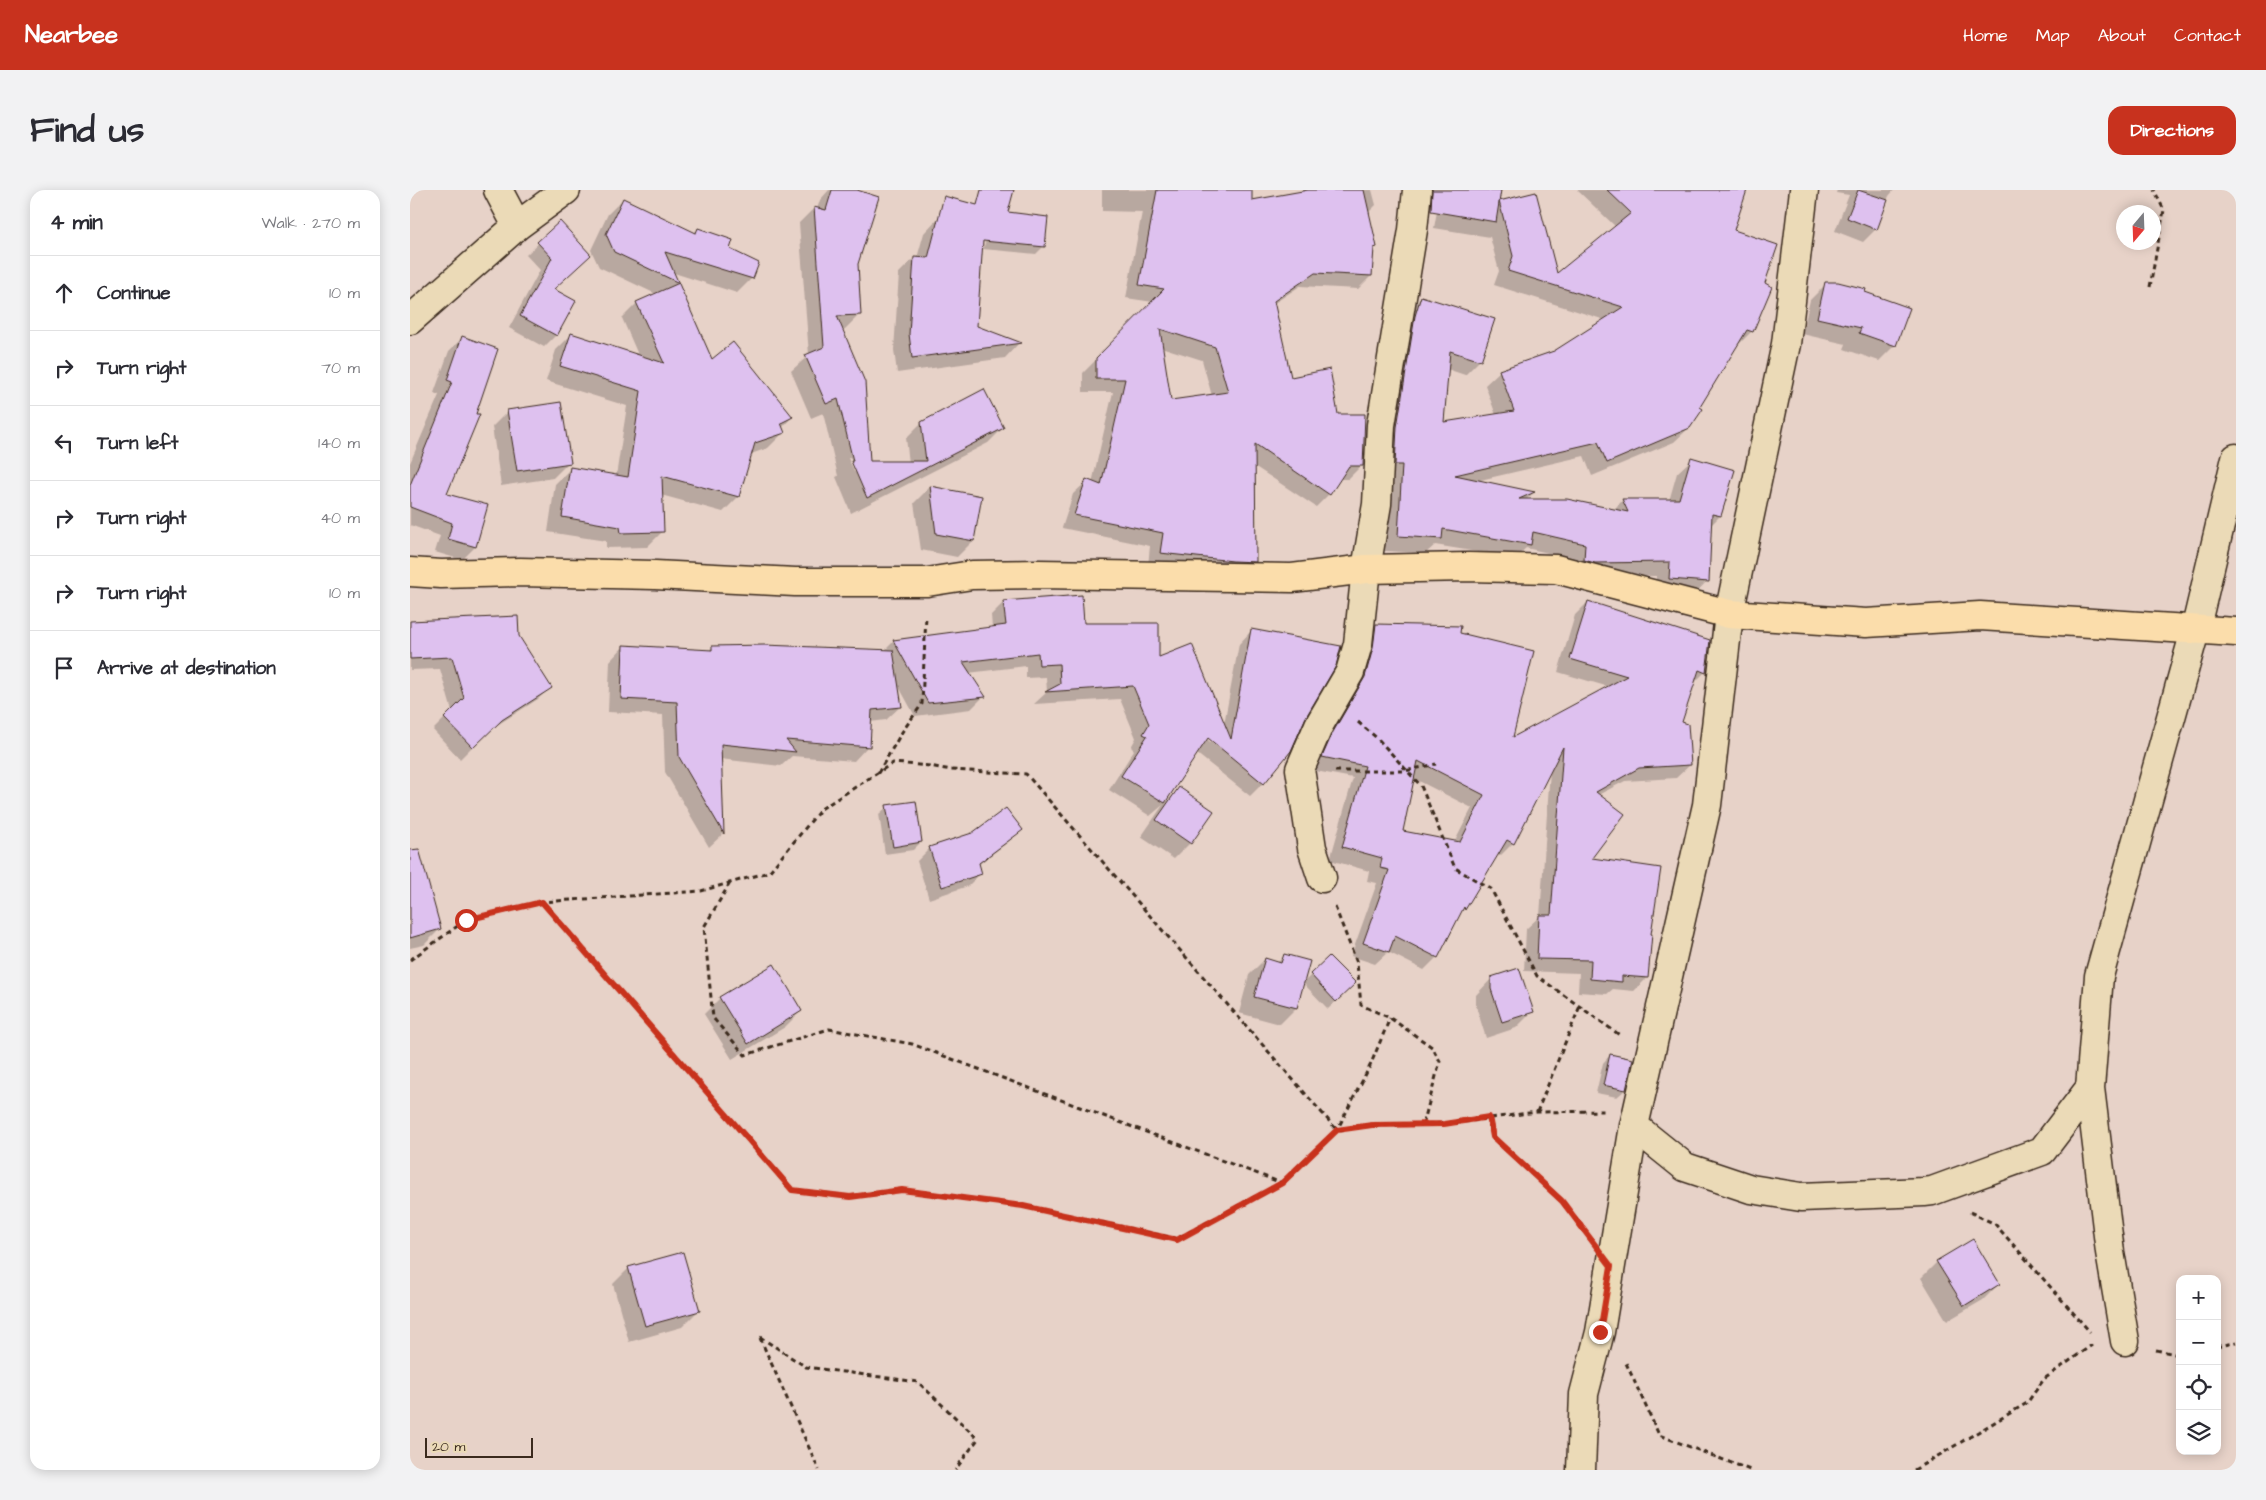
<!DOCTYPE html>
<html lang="en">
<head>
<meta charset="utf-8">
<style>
  body { margin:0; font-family:"Architects Daughter",sans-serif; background:#f2f2f3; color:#2b2b33 }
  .controls { position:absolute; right:15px; bottom:15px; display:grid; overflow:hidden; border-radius:10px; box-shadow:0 2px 12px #0003 }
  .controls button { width:45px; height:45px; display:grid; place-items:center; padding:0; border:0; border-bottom:1px solid #e1e1e2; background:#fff; color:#2b2b33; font:25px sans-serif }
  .compass { position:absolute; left:1706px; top:15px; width:45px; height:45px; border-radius:50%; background:#fff; box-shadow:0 2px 12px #0003; rotate:199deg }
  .scale { position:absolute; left:15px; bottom:12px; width:108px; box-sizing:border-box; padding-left:5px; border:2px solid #3b2a1e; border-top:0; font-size:14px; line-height:18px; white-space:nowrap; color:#3b2a1e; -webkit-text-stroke:4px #ebdab7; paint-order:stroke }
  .stop { position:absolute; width:15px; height:15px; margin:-11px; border:4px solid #c8321e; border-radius:50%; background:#fff }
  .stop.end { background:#c8321e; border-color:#fff; box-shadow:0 1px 5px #0008 }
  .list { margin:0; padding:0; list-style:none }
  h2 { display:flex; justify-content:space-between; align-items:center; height:65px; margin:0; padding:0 20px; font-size:21px }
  h2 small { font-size:16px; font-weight:400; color:#7c7c81 }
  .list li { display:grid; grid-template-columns:32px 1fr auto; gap:15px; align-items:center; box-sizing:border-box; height:75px; padding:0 20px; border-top:1px solid #e1e1e2 }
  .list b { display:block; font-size:19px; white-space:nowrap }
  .list em { font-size:16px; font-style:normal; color:#7c7c81 }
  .icon { flex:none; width:28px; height:28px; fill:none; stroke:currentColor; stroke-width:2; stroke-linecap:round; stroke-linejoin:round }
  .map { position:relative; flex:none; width:1826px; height:1280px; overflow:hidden; border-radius:15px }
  header { display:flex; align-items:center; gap:30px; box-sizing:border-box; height:70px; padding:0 25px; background:#c8321e; color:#fff }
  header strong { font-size:24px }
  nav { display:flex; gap:28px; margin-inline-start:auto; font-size:18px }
  .intro { display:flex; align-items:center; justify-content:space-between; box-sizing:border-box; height:120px; padding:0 30px }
  h1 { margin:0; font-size:35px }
  .button { padding:12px 22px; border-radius:15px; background:#c8321e; color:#fff; font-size:18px; font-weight:700 }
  main { display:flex; gap:30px; padding:0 30px }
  aside { flex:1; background:#fff; border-radius:15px; box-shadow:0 2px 12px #0003 }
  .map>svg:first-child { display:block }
</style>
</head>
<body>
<header>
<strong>Nearbee</strong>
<nav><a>Home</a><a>Map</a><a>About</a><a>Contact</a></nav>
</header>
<div class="intro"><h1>Find us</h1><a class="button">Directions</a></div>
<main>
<aside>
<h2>4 min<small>Walk · 270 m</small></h2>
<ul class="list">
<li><svg class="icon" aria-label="ahead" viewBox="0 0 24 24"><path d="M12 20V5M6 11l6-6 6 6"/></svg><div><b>Continue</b></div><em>10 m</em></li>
<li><svg class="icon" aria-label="right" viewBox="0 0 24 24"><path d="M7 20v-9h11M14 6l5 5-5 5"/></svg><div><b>Turn right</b></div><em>70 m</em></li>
<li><svg class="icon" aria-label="left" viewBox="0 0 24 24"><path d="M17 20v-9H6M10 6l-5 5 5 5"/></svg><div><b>Turn left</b></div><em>140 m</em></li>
<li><svg class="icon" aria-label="right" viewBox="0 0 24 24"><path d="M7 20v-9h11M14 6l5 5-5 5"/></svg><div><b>Turn right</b></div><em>40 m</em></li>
<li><svg class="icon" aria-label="right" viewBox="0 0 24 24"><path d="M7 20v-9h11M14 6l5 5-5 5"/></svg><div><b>Turn right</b></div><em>10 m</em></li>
<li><svg class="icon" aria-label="arrive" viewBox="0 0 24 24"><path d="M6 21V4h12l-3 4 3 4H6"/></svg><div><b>Arrive at destination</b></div></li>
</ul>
</aside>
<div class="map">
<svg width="1826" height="1280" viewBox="0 0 1826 1280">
  <rect width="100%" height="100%" fill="#e7d2c8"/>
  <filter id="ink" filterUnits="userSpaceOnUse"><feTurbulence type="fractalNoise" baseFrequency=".02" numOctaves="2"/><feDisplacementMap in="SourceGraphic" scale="10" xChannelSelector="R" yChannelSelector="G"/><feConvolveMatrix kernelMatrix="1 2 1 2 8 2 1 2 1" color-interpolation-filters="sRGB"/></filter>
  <g filter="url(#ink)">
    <!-- shadow -->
    <path fill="#0003" fill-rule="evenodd" d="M419,0H443L450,124L435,139L431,140L459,272L499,273L496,248L511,233L593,238L578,253L441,323L426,287L428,286L413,223L401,228L381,181L399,165L389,33L404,18L407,19L410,10ZM440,267L445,277V283L438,268Z
      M692,0H840L841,11L905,0H962L966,15L958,23L966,57L962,61L961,86L948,99L890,96L863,114L880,188L927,226L952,275L938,289H929L919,304L906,317L844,276L845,371L831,385L738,376L740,356L652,338L663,304L677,291L682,293L703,202H673V183L743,112L716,108L732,22L692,21ZM751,157L792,170L802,206L760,211Z
      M1034,0H1089L1087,13L1125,4L1146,85L1206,37L1167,0H1336L1323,40L1353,94L1342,141L1327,156L1289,217L1280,237L1264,252L1182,286L1174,266L1066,291L1123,303L1116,310L1203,320L1213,310L1259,311L1267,283L1282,269L1310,326L1300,336L1297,391L1283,406L1245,404L1246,386L1170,387L1160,385L1161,368L1116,358L1105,368L1025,355L1016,363L974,361L978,289L997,122L1012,107L1070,170L1055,185L1037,179L1033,233L1086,225L1075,195L1090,181L1144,162L1195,130L1084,95L1089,81L1080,47L1024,38L1030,4Z
      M1427,0H1484L1479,6L1466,39L1453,52L1425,41L1439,5L1426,3Z
      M213,9L284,43L288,39L319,59L342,88L327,103L264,83L302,171L382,227L372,238L373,243L358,258L341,264L328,307L313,322L251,305L252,342L237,357L196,358V351L138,342L145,294L160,279L206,286L217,216L136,191L146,160L161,145L229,167L212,128L227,113L246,104L189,77L181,60L198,24Z
      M529,27L566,137L609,153L595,168L487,183L484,160L489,83L504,68H507L514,43Z
      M583,31L634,56L626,64L573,59Z
      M150,33L143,100L146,145L134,157L99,138L130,80L116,65Z
      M1416,94L1454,102L1485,155L1469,171L1434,159L1436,154L1392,144L1400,110Z
      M52,148L35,305L76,316L65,357L52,370L25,362L30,346L0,335V273L29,205L24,203L39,161Z
      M98,221L159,272L143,288L91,296L82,237Z
      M520,297L571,307L563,351L547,367L511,360L504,313Z
      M594,412L673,434L748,469L814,534L829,454L842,440L853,593L840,606L786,563L755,613L769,599L780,653L764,669L731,647L753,615L740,626L699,600L724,560L721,557L726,548L710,509L624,514L637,502L636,487L616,488V476L558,483L574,506L561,519L505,526L488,495L491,516L476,530L460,532L458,556L444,571L382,566L371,576L310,569L313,644L299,657L255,582L253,525L198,522L200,471L214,456L298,461L303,457L474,461L484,451L582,438L581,425ZM794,543L804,551V555L792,545Z
      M1178,412L1295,482L1283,494L1271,533L1280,575L1266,588L1215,591L1188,605L1180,669L1241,745L1237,788L1224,801L1203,799L1197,804L1168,802L1169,783L1114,781L1116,739L1130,726L1140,580L1103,653L1090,666L1087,665L1050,724L1027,767L1014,780L978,762L965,774L941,766L967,693L957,691L959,681L920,670L943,588L900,580L953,449L966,436L1049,444L1101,549L1199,497L1148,482L1165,425ZM1003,588L1062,618L1044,653L992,642Z
      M0,432L107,446L140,498L128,509L78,541L50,569L23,540L42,521L30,479L0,480Z
      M477,617L511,652L503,660L475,664L469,624Z
      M611,640L598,652L568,675L571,683L558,696L519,709L507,671L520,658Z
      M0,712L30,739L14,755L0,758Z
      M874,766L898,772L886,818L870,834L829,823L839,785L855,769L867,773Z
      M919,767L937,801L918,819L893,793Z
      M1082,788L1122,822L1106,838L1076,848L1066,816V805Z
      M310,808L391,821L375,837L322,869L294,824Z
      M1200,865L1215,900L1207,907L1186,903L1193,873Z
      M1527,1072L1589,1094L1573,1110L1537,1131L1511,1088Z
      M219,1078L288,1121L272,1137L219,1152L203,1094Z"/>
    <!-- building -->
    <path fill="#dec1ef" stroke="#3b2a1e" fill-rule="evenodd" d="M422,0H447L469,7L448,74L451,125L427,126L455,192L460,271H516L511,232L574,199L594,238L457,308L441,271H443L428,209L416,214L395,165L414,157L404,17L416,20Z
      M571,0H604L598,22L638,27L635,57L573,51L567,136L612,153L502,168L499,144L504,67L518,68L534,6L567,15Z
      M747,0H842V10L898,0H954L967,57L964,58L962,86L905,83L864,111L881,187L920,179L928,224H955L953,276H939L920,305L845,254L846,372L823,371L750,363L753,343L664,325L676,289L691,295L715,189H686V168L754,99L729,95ZM750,139L805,157L818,202L761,210Z
      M1022,0H1091L1086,32L1021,21Z
      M1197,0H1337L1324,40L1368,55L1355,93L1362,97L1343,142L1337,140L1290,217L1293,219L1280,238L1197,273L1188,252L1045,285L1125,302L1109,309H1157L1218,322L1212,309H1269L1281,267L1325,280L1311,326L1302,324L1299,392L1259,389L1260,372L1185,373L1174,370L1175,354L1123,342L1121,355L1033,339L1032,349L988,346L992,275H985L987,237L1005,126L1011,106L1085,129L1071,171L1040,161L1034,232L1104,221L1089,180L1144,161L1213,117L1098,81L1103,66L1089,11L1126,2L1147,83L1221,23Z
      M1448,0L1478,10L1467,40L1437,28Z
      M213,8L286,43L288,38L323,50L320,59L349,73L343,89L255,62L302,169L323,152L383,227L371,233L375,243L345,253L329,307L252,286L254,342L211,343L210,337L152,327L160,277L218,287L231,201L150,176L161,143L254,173L226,112L269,93L204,62L196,44Z
      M150,31L181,65L144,99L166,111L147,146L110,126L142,68L127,52Z
      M1415,92H1428L1456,99L1455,102L1500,118L1486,156L1449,143L1451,138L1407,128Z
      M52,146L88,159L66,224H70L37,304L78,315L66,357L38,349L42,333L0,317V295L42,192L37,190Z
      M151,212L161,273L107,281L97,220Z
      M520,296L572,306L564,351L526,344Z
      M672,405L674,433H749V467L782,454L821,549L841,439L931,456L926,476L896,527L881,561L854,594L798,548L755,613L711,586L737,546L733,544L739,534L723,496L635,502L650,494L649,474L629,475L628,463L553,472L576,507L518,513L483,450L596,435L593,411Z
      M1178,411L1300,450L1296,483L1289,480L1272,532L1278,534L1281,575L1229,578L1186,602L1215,624L1182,668L1251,678L1241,744H1242L1238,788L1212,786V792L1180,789L1181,770L1127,769L1129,725H1141L1153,557L1104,654L1097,650L1055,720L1054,717L1028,768L985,746L979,762L953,753L979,680L970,678L972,668L932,657L955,576L912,567L923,542L955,487L963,458L966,434L1051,436L1050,443L1124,461L1103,547L1217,486L1160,469ZM1008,571L1074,605L1050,652L993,641Z
      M108,426L109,446L142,498L92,530L63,558L34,528L54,508L42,467L0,469V431Z
      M213,455L302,460V456L354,455L483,460L492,517L462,520L460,557L376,550L386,562L311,554L314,644L269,567L267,512L211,509Z
      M769,597L804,621L781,654L746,630Z
      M506,611L512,652L483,657L476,615Z
      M596,618L613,640L569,673L572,684L532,697L519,657L562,643Z
      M9,659L31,739L0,748V660Z
      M874,764L900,771L887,818L844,807L855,768L871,773Z
      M919,766L946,793L926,812L900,784Z
      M364,774L392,821L338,854L309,807Z
      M1109,778L1124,822L1092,832L1081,799V787Z
      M1200,864L1223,869L1216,900L1193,895Z
      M1563,1049L1590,1094L1554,1116L1526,1071Z
      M273,1062L290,1121L235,1136L218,1077Z"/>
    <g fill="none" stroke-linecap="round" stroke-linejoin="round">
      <defs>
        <path id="minor" d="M88,0L107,36
          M0,130L107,36L156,0
          M912,688L902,658L890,579L909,535L940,482L948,454L956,379L967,314L971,235L1003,40L1007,0
          M1224,936L1275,977L1341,999L1391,1007L1514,1002L1522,1001L1632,961L1680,898
          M1715,1151L1700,1062L1680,898L1689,786L1785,441L1826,268
          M1171,1280L1174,1204L1190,1142L1224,936L1297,615L1319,424L1376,154L1394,0"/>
        <path id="major" d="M0,382L31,384L110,382L245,385L385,392H517L562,385L629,384L882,388L956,379L1059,377L1146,379L1319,424L1456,433L1570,426L1826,442"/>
      </defs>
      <!-- minor casing -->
      <use href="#minor" stroke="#3b2a1e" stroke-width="31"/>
      <!-- major casing -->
      <use href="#major" stroke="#3b2a1e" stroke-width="31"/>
      <!-- path -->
      <path stroke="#3b2a1e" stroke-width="3" stroke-dasharray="5 4" stroke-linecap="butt" d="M1740,97L1754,20L1744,0
        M948,532L968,549L1011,596L1045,678L1081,699L1127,786L1211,846
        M925,581H995L1026,574
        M468,583L492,542L512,514L516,425
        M320,693L294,737L303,828L335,865L419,839L502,854L872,993
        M133,713L382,1000L441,1007L492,1000L613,1016L767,1049L872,993L927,940L960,876L980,828
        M925,717L947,773L951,815L980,828L1022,857L1030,871L1013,935
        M0,770L56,730L132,712L291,701L359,682L411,619L483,573L520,576L541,580L616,584L927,940L962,935L1034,934L1127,922L1195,921
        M1127,922L1170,816
        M1079,927L1083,947L1152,1011L1174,1040
        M1560,1022L1585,1034L1680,1142
        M350,1147L396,1177L508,1192L568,1249L545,1280
        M350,1148L409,1280
        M1807,1157L1826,1152
        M1746,1160L1770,1165
        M1216,1173L1249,1245L1340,1280
        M1504,1280L1617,1213L1634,1189L1682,1155"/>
      <!-- minor -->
      <use href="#minor" stroke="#ebdab7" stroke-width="28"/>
      <!-- major -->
      <use href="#major" stroke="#fbddab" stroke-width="28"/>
    </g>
  </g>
  <g fill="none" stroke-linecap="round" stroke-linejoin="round" filter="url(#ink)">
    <!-- route -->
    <path stroke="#c8321e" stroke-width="6" d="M56,730L132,712L382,1000L440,1007L492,1000L613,1016L767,1050L872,993L927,940L962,935L1034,934L1079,927L1083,947L1152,1011L1201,1076L1190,1142"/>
  </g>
</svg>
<div class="controls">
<button>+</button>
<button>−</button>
<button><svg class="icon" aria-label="locate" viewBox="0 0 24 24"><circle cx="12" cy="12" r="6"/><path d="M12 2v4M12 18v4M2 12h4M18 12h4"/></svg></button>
<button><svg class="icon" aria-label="layers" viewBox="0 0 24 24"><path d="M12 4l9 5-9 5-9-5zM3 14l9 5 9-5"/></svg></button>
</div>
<svg class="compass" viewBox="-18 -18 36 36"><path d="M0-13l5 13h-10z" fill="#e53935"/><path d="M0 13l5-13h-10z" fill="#7c7c81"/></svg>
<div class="scale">20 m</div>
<div class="stop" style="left:56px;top:730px"></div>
<div class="stop end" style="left:1190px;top:1142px"></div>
</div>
</main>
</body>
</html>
